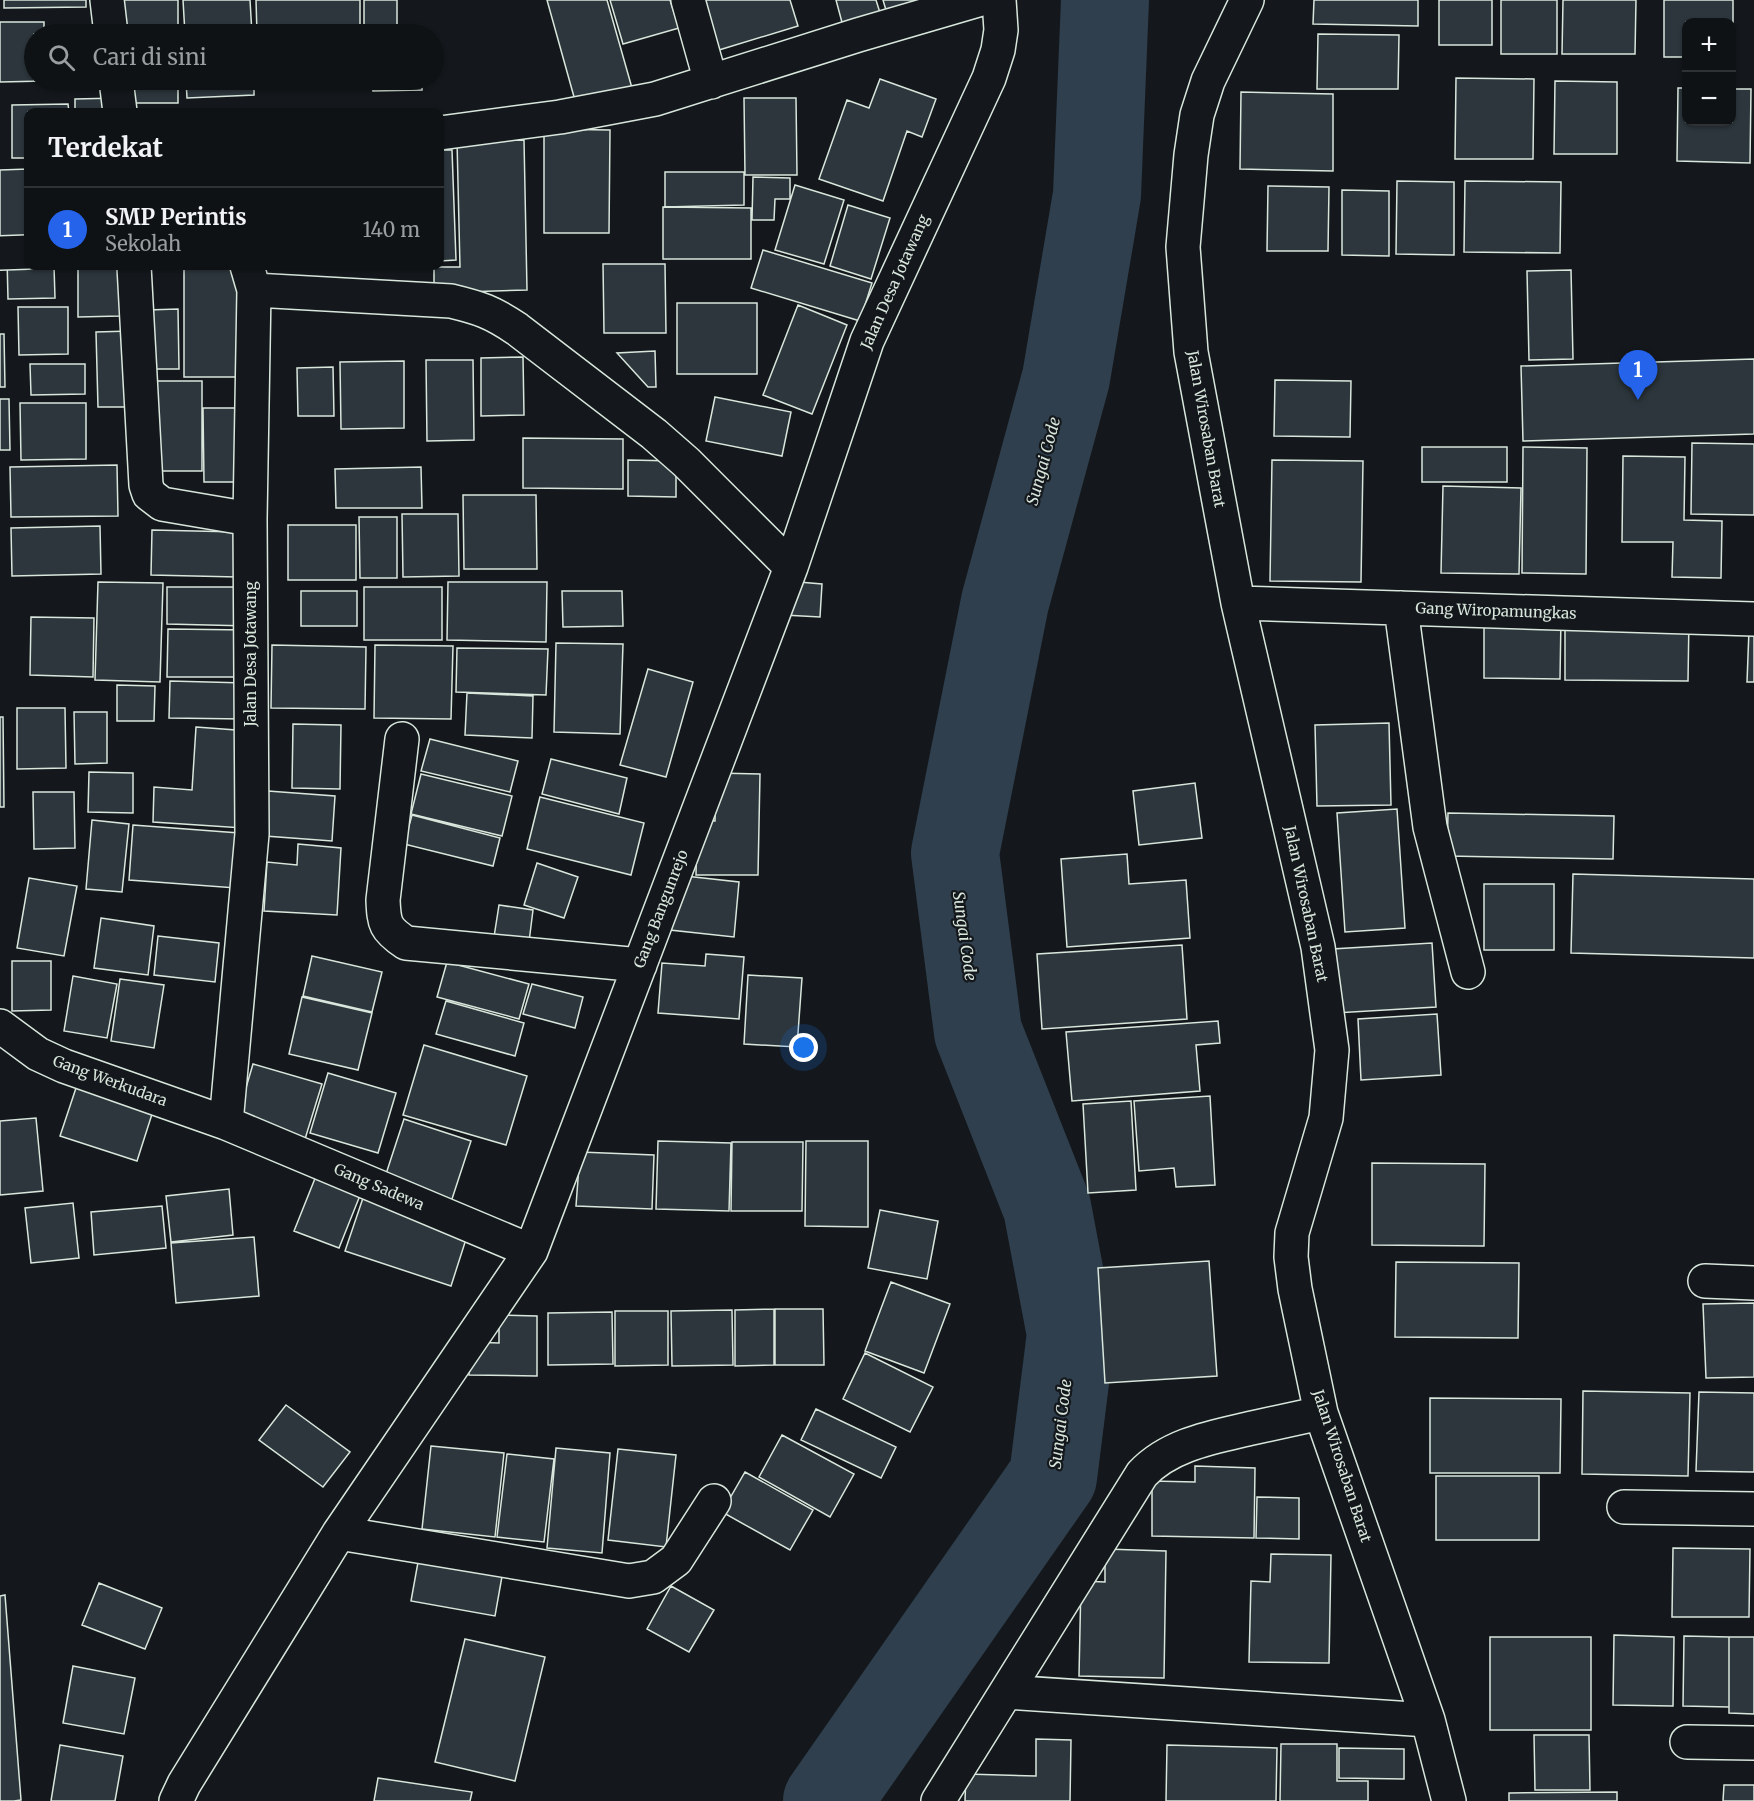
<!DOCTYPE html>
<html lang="id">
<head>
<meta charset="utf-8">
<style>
  body { margin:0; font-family:Merriweather,serif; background:#1d2022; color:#f1f3f6 }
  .controls { position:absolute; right:18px; top:18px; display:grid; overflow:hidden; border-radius:12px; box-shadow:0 2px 4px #0004 }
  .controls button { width:54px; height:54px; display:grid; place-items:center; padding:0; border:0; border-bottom:2px solid #2f3234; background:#0f1215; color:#f1f3f6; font:30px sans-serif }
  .you { position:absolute; left:804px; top:1048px; width:21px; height:21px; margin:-15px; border:4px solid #fff; border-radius:50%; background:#1a73e8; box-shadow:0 0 0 9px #1a73e833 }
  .badge { display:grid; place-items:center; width:39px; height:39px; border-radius:50%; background:#2563eb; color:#fff; font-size:20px; font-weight:700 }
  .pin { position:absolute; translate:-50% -50px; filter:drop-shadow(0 2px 3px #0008) }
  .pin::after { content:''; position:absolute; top:32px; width:21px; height:18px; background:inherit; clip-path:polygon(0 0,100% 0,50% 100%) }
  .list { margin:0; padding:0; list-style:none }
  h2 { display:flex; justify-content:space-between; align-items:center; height:78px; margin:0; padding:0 24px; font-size:26px }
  h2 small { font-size:20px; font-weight:400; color:#9b9ea0 }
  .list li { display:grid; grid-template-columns:39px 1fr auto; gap:18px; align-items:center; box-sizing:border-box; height:84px; padding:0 24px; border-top:2px solid #2f3234 }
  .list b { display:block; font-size:22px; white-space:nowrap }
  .list p { margin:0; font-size:20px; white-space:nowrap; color:#9b9ea0 }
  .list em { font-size:20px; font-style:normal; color:#9b9ea0 }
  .icon { flex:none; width:33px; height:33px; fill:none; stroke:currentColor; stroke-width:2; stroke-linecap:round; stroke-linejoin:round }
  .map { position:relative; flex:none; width:1754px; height:1801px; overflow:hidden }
  .search { position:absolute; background:#0f1215; box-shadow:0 2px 4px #0004; left:24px; top:24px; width:420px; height:66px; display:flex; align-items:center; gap:15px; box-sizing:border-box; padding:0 21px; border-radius:33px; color:#9b9ea0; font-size:22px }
  .panel { position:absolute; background:#0f1215; box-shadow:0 2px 4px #0004; left:24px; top:108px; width:420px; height:162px; border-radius:12px }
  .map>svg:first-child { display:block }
</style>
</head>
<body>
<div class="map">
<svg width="1754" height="1801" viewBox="0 0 1754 1801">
  <rect width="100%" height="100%" fill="#14181c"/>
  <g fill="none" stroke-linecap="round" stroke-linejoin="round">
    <!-- river -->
    <path stroke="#2f3f4d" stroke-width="88" d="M827,1801L1053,1477L1071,1334L1047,1207L978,1032L955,853L1005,602L1066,378L1097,195L1105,0"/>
  </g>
  <!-- building -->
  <path fill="#2c363c" stroke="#d8e6dc" stroke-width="1.5" d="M4,0H86V7L4,8Z
    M121,0H178V34H122Z
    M183,0H250L252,34H185Z
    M256,0H360V34H257Z
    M364,0H397V32H364Z
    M547,0H607L632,88L576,104Z
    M610,0H670L679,28L623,44Z
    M704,0H790L798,26L719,50Z
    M836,0H876L881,16L843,26Z
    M883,0H927L886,10Z
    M1314,0H1418V26L1313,24Z
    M1439,0H1492V45H1439Z
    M1501,0H1557V54H1501Z
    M1563,0H1636L1635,54H1562Z
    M1664,0H1733V58L1732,22H1686V57H1664Z
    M0,22H44V34H34V80H44V81L0,82Z
    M106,28V34H54V29Z
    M1318,34L1399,35L1398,89H1317Z
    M1456,78L1534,79L1533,159H1455Z
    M880,79L936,99L922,137L907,131L883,201L819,179L847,100L869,108Z
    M55,80H107V85L55,86Z
    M122,80H178V103H122Z
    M186,80H254V95L187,98Z
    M372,80H422V90L373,91Z
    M1555,81L1617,82V154H1554Z
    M1678,88H1686V122H1732V89H1751L1750,163L1677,161Z
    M1241,92L1333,94V171L1240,169Z
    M118,98V112H75V99Z
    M744,98H796L797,175H745Z
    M68,104L69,112H28V158H12V105Z
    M544,129L610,130L609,233H544Z
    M524,140L527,290L434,293V267H460L457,141Z
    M440,150H452L456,260L440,261Z
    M28,169V242H0V170Z
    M665,172H744V205L665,207Z
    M753,177L790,178V199H775L774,220H752Z
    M1397,181L1454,182V255L1396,254Z
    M1465,181L1561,182L1560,253L1464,252Z
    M795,185L844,200L824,264L775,250Z
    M1268,186L1329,187L1328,251H1267Z
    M1342,190L1389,191V256L1342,255Z
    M848,205L890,218L871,279L830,266Z
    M663,207L751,208V259H663Z
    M763,250L872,283L860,321L751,288Z
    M7,258L28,266H54L55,298L8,299Z
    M603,264H665L666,333H604Z
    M78,266H120V316L78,317Z
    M184,266H238L239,377H184Z
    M1571,270L1573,359L1529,360L1527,271Z
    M677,303H757V374H677Z
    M798,305L847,325L812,414L763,395Z
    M18,307H68V354L19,355Z
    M178,309L179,369H148L147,310Z
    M130,331L131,407H98L96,332Z
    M0,334H4L5,387H0Z
    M655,351L656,387H648L617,353Z
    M523,357L524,415L481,416V358Z
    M1754,359V434L1523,441L1521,366Z
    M426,360H473L474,440L427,441Z
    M404,361V428L341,429L340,362Z
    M30,364H85V394L31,395Z
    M333,367L334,416H298L297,368Z
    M1275,380L1351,381L1350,437L1274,436Z
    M148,381H202V471H149Z
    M715,397L791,412L782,456L706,441Z
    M0,399H9L10,450H0Z
    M20,403H86V459L21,460Z
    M203,408H240L241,482H204Z
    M523,438L623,439V489L523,488Z
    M1692,443L1754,444V515L1691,514Z
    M1422,447H1507V482H1422Z
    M1523,447L1587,448L1586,574L1522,573Z
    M1623,456L1685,457L1684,520L1722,521L1721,578L1672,577L1673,542H1622Z
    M628,460L676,461V497L628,496Z
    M1272,460L1363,461L1361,582L1270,581Z
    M117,465L118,516L11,517L10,467Z
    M421,467L422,508H336L335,469Z
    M1443,486L1521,488L1519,574L1441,573Z
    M463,495H536L537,569H464Z
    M402,514H458L459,576L403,577Z
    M359,517H397V578H360Z
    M288,525H356V580H288Z
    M100,526L101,574L12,576L11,528Z
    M152,530L238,532L237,577L151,575Z
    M787,581L822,584L820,617L784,615Z
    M98,582L163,583L160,682L95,680Z
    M448,582H547L546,642L447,640Z
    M167,587H249V626L167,624Z
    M364,587H442V640H364Z
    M301,591H357V626H301Z
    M562,591H622L623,626L563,627Z
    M31,617L94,618L93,677L30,675Z
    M1484,617H1561L1560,679L1484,678Z
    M1565,617L1689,618L1688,681L1565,680Z
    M168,629L248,630V677H167Z
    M1749,630L1754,631V682H1747Z
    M556,643L623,644L620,734L554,732Z
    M272,645L366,647L365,709L271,708Z
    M375,645L453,646L451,719L374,718Z
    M457,648L548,649L546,695L456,692Z
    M648,669L693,682L666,777L620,765Z
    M170,681L245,683L244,719L169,718Z
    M117,685L155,686L154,721H117Z
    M467,693L533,696L532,738L465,735Z
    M17,708H65L66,768L17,769Z
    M74,712H107V763L75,764Z
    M0,717H3L4,807H0Z
    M1389,723L1391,805L1317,806L1315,725Z
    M293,724L341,725L340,789L292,788Z
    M196,727L249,731L243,828L153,822L154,787L192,790Z
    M430,739L518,761L510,792L421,771Z
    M551,759L627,778L619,814L542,794Z
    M89,772L133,773V813L88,812Z
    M716,773L760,774L758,875H696L697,820L715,821Z
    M421,774L512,796L502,836L411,814Z
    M1195,783L1202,838L1139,845L1133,791Z
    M268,791L335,796L332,841L265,836Z
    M33,792H74L75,848L34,849Z
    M540,797L644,823L631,875L527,849Z
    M1397,809L1405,928L1345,932L1337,813Z
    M1448,813L1614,816L1613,859L1447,856Z
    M412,815L500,838L493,866L404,844Z
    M92,820L129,824L122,892L86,889Z
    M133,825L239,833L236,888L129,880Z
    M298,844L341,848L337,915L264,911L267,862L297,865Z
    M1127,854L1129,884L1186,880L1190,938L1067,947L1061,859Z
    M537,863L578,877L564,918L524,905Z
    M1573,874L1754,879V958L1571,953Z
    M676,875L739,882L734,937L670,930Z
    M29,878L77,886L64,956L17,948Z
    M1484,884H1554V950H1484Z
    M499,905L533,910L529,942L494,937Z
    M101,918L154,926L148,975L94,968Z
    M158,936L219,943L215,982L154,975Z
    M1432,943L1436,1007L1335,1013L1332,949Z
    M1182,945L1187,1019L1042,1029L1037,954Z
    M706,954L744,957L739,1019L658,1013L662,963L705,966Z
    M312,956L382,972L372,1012L303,996Z
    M12,961H51V1010L12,1011Z
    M447,962L529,984L519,1019L437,997Z
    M748,975L802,978L797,1047L744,1044Z
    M73,976L117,984L107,1038L64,1031Z
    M120,979L164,985L154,1048L111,1041Z
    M532,984L583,997L575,1028L523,1014Z
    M302,997L372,1013L358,1070L289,1054Z
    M446,1001L524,1023L515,1056L436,1034Z
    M1437,1014L1441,1075L1361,1080L1358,1019Z
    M1218,1021L1220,1043L1196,1045L1200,1091L1072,1101L1066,1032Z
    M424,1045L527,1076L506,1145L403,1115Z
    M253,1064L322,1084L305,1139L237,1118Z
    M328,1073L396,1093L378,1153L310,1133Z
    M77,1085L153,1111L137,1161L60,1136Z
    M1210,1096L1215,1185L1176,1187L1174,1168L1139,1171L1134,1101Z
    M1131,1101L1136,1190L1088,1193L1083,1104Z
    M36,1118L43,1191L0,1195V1121Z
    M404,1119L471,1141L451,1202L384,1180Z
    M658,1141L731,1143L729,1211L656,1209Z
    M806,1141H868V1227L805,1226Z
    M732,1142H803L802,1211H731Z
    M580,1152L654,1155L652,1209L576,1206Z
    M1372,1163L1485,1164L1484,1246L1372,1245Z
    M316,1176L361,1193L339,1248L294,1231Z
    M229,1189L233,1235L171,1242L166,1196Z
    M363,1198L468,1233L451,1286L345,1251Z
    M73,1203L79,1258L31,1263L25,1208Z
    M162,1206L166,1248L94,1255L91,1212Z
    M880,1210L938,1221L927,1279L868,1268Z
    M254,1237L259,1296L176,1303L171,1243Z
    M1209,1261L1217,1376L1105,1383L1098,1268Z
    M1396,1262L1519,1263L1518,1338L1395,1337Z
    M891,1282L950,1304L924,1373L865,1351Z
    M1754,1303V1377L1706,1378L1703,1304Z
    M774,1309V1365L735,1366V1310Z
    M775,1309H823L824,1365H775Z
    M732,1310L733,1365L672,1366L671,1311Z
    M615,1311H668V1365L615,1366Z
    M612,1312L613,1364L548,1365V1313Z
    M499,1315L537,1316V1376L469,1375V1342L499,1343Z
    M865,1353L933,1387L910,1432L843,1399Z
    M1583,1391L1690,1393L1688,1476L1582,1474Z
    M1699,1392L1754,1393V1472L1696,1471Z
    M1430,1398L1561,1399L1560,1473H1430Z
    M286,1405L350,1452L323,1487L259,1440Z
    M816,1409L896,1447L881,1478L801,1440Z
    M782,1435L854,1474L830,1517L759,1477Z
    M431,1446L504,1453L495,1537L422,1529Z
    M556,1448L610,1453L602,1553L547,1548Z
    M618,1449L676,1455L666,1547L608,1540Z
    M507,1454L554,1459L544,1542L497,1537Z
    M1195,1466L1255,1468L1254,1538L1152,1536V1481L1195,1482Z
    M745,1472L813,1510L790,1550L722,1512Z
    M1436,1476H1539V1540H1436Z
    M1257,1497L1299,1498V1539L1256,1538Z
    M1673,1548L1750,1549L1749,1617H1672Z
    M1105,1549L1166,1551L1164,1678L1079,1676L1081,1581L1105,1582Z
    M420,1551L504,1565L495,1616L411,1601Z
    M1271,1554L1331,1555L1329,1663L1249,1662L1251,1581L1270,1582Z
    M99,1583L162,1608L145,1649L82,1625Z
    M671,1586L714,1610L689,1652L647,1629Z
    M5,1595L21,1800L14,1801H0V1596Z
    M1614,1635L1674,1637L1673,1706L1613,1705Z
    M1684,1636L1729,1637V1707L1683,1706Z
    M1490,1637H1591V1730H1490Z
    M1729,1637H1754V1714L1729,1713Z
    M465,1639L545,1657L515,1781L435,1762Z
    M73,1666L135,1678L124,1734L63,1723Z
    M1534,1735H1589L1590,1790H1535Z
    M1036,1739L1071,1740L1070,1801H965L966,1774L1036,1776Z
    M1281,1744H1337V1781H1368V1801H1280Z
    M60,1745L123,1756L115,1801H51Z
    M1167,1745L1277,1748L1276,1801H1166Z
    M1339,1748L1404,1749V1779L1339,1778Z
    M378,1778L472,1792L470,1801H374Z
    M1724,1785H1754V1801H1723Z
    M1617,1792V1801H1509V1793Z"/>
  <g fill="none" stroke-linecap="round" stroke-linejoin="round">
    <defs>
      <path id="minor" d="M107,0L111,34
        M688,0L711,82
        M1247,0L1208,81L1197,115L1191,155L1183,247L1191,352L1238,603L1318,947L1332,1050L1326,1118L1292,1233L1291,1257L1295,1289L1321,1413L1428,1720L1449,1801
        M116,80L120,112
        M440,133L560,117L655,99L858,35L978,0
        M0,253L28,252
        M134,266L146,485L149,494L162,504L250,519
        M254,290L451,301C480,308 492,312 517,329L654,434L686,462L791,567
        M1238,603L1754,619
        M1401,608L1430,827L1468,972
        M402,739L383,900C384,924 385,929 406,943L640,965
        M0,1026L38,1054L64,1066L226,1123L531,1251
        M226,1123L252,834L250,519L254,290L247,266
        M1705,1281L1754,1283
        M1624,1507L1754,1509
        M339,1533L629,1581L653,1577L676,1560L714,1501
        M1006,1692L1428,1720
        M1687,1742L1754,1743
        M176,1801L184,1784L339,1533L531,1251L791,567L867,341L989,78L998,50L1001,30L999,0
        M938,1801L1142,1474C1170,1444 1214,1437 1252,1428C1275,1423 1298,1418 1321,1413"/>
    </defs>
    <!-- minor casing -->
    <use href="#minor" stroke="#d8e6dc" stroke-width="36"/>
    <!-- minor -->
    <use href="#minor" stroke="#14181c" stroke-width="33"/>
  </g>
  <g text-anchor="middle" stroke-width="4.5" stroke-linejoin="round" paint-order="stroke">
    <!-- street labels -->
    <g font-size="15" fill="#d8e6dc" stroke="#14181c">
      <text transform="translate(895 282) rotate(-66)" y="5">Jalan Desa Jotawang</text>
      <text transform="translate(1206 429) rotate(80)" y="5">Jalan Wirosaban Barat</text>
      <text transform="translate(1496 611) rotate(2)" y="5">Gang Wiropamungkas</text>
      <text transform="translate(251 654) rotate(-90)" y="5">Jalan Desa Jotawang</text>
      <text transform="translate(1306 904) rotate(78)" y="5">Jalan Wirosaban Barat</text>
      <text transform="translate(661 909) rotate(-69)" y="5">Gang Bangunrejo</text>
      <text transform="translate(110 1081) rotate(20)" y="5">Gang Werkudara</text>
      <text transform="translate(379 1187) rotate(23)" y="5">Gang Sadewa</text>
      <text transform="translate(1342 1466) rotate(72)" y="5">Jalan Wirosaban Barat</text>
    </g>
    <!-- water labels -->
    <g font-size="16" font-style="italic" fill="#d8e6dc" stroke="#14181c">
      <text transform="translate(1043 461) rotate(-75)" y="6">Sungai Code</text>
      <text transform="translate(965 936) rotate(82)" y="6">Sungai Code</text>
      <text transform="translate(1060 1424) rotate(-83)" y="6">Sungai Code</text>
    </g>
  </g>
</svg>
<div class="controls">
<button>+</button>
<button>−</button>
</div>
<div class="you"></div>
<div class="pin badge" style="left:1638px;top:400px">1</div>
<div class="search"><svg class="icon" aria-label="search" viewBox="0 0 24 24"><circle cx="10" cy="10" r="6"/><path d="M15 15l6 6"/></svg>Cari di sini</div>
<section class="panel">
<h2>Terdekat<small></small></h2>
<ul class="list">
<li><span class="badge">1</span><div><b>SMP Perintis</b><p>Sekolah</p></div><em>140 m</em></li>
</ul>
</section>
</div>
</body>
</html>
